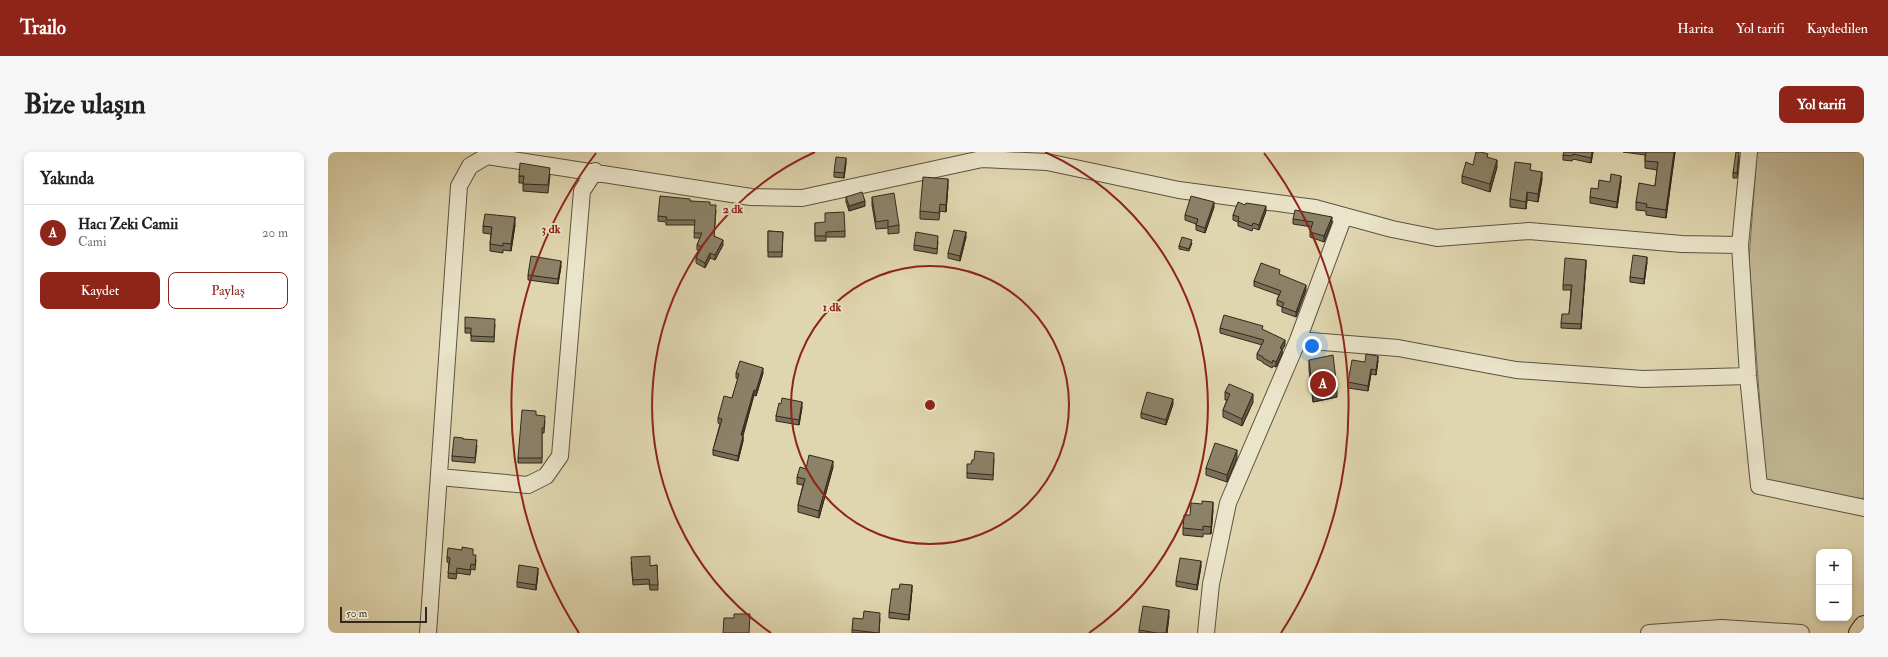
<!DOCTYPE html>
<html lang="tr">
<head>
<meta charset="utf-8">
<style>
  body { margin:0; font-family:"IM FELL Double Pica",serif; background:#f6f6f6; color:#202124 }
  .controls { position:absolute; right:12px; bottom:12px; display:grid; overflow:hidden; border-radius:8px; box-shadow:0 2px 6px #0003 }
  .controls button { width:36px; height:36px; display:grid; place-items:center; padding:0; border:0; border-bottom:1px solid #e0e0e0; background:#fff; color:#202124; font:20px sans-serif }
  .scale { position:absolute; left:12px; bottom:10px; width:87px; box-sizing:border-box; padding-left:4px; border:2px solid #32281c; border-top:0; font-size:11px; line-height:14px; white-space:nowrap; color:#32281c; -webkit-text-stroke:3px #eae4ca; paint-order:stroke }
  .you { position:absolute; left:984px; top:194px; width:14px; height:14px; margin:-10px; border:3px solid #fff; border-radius:50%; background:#1a73e8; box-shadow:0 0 0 6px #1a73e833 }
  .badge { display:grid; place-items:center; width:26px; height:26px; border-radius:50%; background:#8f2418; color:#fff; font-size:13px; font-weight:700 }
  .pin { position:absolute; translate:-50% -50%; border:2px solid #fff; box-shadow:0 1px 4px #0006 }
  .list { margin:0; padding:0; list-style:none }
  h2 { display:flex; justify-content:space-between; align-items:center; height:52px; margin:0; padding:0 16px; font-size:17px }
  h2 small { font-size:13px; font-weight:400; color:#757577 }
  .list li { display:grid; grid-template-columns:26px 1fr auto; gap:12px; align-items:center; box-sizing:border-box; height:56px; padding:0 16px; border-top:1px solid #e0e0e0 }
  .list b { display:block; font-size:15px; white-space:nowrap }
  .list p { margin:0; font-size:13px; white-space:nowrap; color:#757577 }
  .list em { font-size:13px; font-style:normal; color:#757577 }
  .actions { display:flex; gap:8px; padding:12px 16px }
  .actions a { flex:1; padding:9px 0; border:1px solid #8f2418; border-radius:8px; text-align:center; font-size:14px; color:#8f2418 }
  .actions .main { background:#8f2418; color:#fff }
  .map { position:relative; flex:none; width:1536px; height:481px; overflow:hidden; border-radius:8px }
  header { display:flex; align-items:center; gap:24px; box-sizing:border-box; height:56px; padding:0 20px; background:#8f2418; color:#fff }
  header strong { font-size:19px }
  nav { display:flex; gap:22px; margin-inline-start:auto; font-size:14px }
  .intro { display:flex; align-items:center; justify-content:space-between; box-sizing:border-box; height:96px; padding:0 24px }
  h1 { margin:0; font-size:28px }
  .button { padding:10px 18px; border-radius:8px; background:#8f2418; color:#fff; font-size:14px; font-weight:700 }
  main { display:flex; gap:24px; padding:0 24px }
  aside { flex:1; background:#fff; border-radius:8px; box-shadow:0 2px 6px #0003 }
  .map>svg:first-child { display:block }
</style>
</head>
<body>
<header>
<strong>Trailo</strong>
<nav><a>Harita</a><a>Yol tarifi</a><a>Kaydedilen</a></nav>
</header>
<div class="intro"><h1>Bize ulaşın</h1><a class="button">Yol tarifi</a></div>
<main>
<aside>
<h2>Yakında<small></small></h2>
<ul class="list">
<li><span class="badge">A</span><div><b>Hacı Zeki Camii</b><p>Cami</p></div><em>20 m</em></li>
</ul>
<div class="actions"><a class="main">Kaydet</a><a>Paylaş</a></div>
</aside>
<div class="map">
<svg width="1536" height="481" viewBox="0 0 1536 481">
  <rect width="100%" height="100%" fill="#dfd5ae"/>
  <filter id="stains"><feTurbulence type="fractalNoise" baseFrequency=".005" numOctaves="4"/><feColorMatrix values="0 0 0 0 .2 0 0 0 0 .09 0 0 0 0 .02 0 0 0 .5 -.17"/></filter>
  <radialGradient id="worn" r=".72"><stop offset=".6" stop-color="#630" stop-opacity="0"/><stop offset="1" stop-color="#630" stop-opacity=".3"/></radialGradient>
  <!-- green -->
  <path fill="#c2b895" stroke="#7a7058" d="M1429,0H1536V347L1438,331L1421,108Z"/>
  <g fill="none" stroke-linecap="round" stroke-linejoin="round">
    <defs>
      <path id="minor" d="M1421,0L1412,93L1420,224L1431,334L1536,356
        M970,188L1070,196L1188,218L1315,227L1420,224
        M111,325L200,333L218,324L232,304L254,39L267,19
        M100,481L131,34L142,14L159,4L423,45L474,46L654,7L719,10L851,38L987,56L1064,77L1109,86L1201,79L1354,92L1412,93
        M878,481L883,432L900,351L970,188L1016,64
        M1321,481L1394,476L1473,481"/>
      <path id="major" d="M1531,481L1536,474"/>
    </defs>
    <!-- minor casing -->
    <use href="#minor" stroke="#5d5340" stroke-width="18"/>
    <!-- major casing -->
    <use href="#major" stroke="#32281c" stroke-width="22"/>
    <!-- minor -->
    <use href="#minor" stroke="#eae4ca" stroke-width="16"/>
    <!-- major -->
    <use href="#major" stroke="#dfd5ae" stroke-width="20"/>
  </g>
  <!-- wall -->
  <path fill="#787059" stroke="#32281c" d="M1265,0L1263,11L1245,7L1244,9L1235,8V3Z
    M1295,0H1347L1338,66L1318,63V59L1308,58V50L1327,34L1329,18L1317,16V3Z
    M1411,4L1409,26H1405V21Z
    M1160,5L1169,15L1162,40L1134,31V24L1145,13Z
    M518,11L516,26L506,25V20Z
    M1203,18L1214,27L1210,50L1199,48L1198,57L1182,55V47Z
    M222,23L220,41L195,39V31H191V24Z
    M1293,29L1289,56L1262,51V45L1270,37Z
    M620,34L618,60L612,59L611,68L592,67V59Z
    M518,45L537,54L521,59L518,50Z
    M544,45L571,73V81L560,82V76L548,77L544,53Z
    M362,49L382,53L388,58L386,84L395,93L387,108L382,106L377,116L368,111V106L372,99L369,98V93L372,86H366L367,73H338V70L330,69V64Z
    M886,55L877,81L868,78V72L857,68V63Z
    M938,59L931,78L925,76L924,79L910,74V70L905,68V63Z
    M965,67L1004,70L996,90L982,85V80L984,75L965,72Z
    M487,71L517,79V85H498V89H487Z
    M187,73L183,99L175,98V101L162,99V92L163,82L155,81V74Z
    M440,79L455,80L454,105H440Z
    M638,85L632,109L620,106V101Z
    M610,89L609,102L586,98V93Z
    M864,91L861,99L851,97V94Z
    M1319,110L1316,132L1302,130V125Z
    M1258,113L1253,177L1233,176V171L1241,162L1243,138H1235V133Z
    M233,114L230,132L200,128V123Z
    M952,123L978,138L968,165L954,160V155L949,153V148L951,143L926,134V129Z
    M167,172L166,190L143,189V181H137V176Z
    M892,176L935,178L957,193L954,198V202L948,215L945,214L944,216L935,211V210L929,207V202L934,193L892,181Z
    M981,208L1009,245L985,250L981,218Z
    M1050,209L1048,223L1043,222L1040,239L1020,236V230L1037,210Z
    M408,221H435L428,244L426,243L415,284V289L410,309L385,303V298L392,272L390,271V266L404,246L410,227L408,226Z
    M897,240L925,250L914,274L895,265V258L899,248H897Z
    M453,252L474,255L471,273L448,269V264Z
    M845,252L838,273L813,266V261Z
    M208,263L217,269L216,281H214V311H190V306Z
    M135,287L149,293L147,311L124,309V304Z
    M666,306L665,328L639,326V321L646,308Z
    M909,306L899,330L878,323V316Z
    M505,315L491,366L470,360V353L475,333L469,332V325L478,317Z
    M885,358L883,382H875V385L855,383V376L862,363Z
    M145,403L148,408L147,418L143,417L142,423L129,421L128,427L120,426L121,411L119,410V405Z
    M303,410L322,414L329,413L330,438H322L321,432L305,433Z
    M873,414L869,438L848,434V429Z
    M210,421L208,438L189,435V430Z
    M584,438L581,468L561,466V460Z
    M841,464L839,481H811V478Z
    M552,466L551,481H524V478L535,467Z"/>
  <!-- shaded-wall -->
  <path fill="#625b49" stroke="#32281c" d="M1264,0H1265L1263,11V6Z
    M1346,0H1347L1338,66V58Z
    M518,6V11L516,26V21Z
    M1169,8V15L1162,40V32Z
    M1214,20V27L1210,50V42Z
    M1293,24V29L1289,56V50Z
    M620,27V34L618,60V53Z
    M1199,40V48L1198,57V50Z
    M537,49V54L521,59V54Z
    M886,50V55L877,81V76Z
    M938,54V59L931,78V73Z
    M187,65V73L183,99V92Z
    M1004,65V70L996,90V84Z
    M638,80V85L632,109V104Z
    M395,88V93L387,108V103Z
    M382,101V106L377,116V111Z
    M1319,105V110L1316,132V127Z
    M1258,108V113L1253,177V172Z
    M233,109V114L230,132V127Z
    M978,133V138L968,165V160Z
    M957,188V193L954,198V202L948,215V210L952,196Z
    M1050,204V209L1048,223V218Z
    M435,216V221L428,244V239Z
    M1043,217V222L1040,239V234Z
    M1009,236V245L985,250V241Z
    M426,238V243L413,288V283Z
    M925,242V250L914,274V267Z
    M845,247V252L838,273V268Z
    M474,250V255L471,273V268Z
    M415,284V289L410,309V304Z
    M909,298V306L899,330V323Z
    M505,309V315L491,366V359Z
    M885,350V358L883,382V375Z
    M873,409V414L869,438V433Z
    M210,416V421L208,438V433Z
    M584,433V438L581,468V463Z
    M841,458V464L839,481H838Z"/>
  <!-- building -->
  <path fill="#8c8268" stroke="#32281c" d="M1148,0H1153L1160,2L1159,5L1169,8L1162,32L1134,24L1138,10L1145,13Z
    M1236,0H1264L1263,6L1245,2L1244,4L1235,3Z
    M1318,0H1346L1338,58L1318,55L1319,52L1308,50L1311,31L1327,34L1330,10L1317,9Z
    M1408,0H1411L1409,21H1405Z
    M508,5L518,6L516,21L506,20Z
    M1187,10L1203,12L1202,18L1214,20L1210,42L1199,40L1198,50L1182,47Z
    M192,11L222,16L220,33L195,32L196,24H191Z
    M1283,22L1293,24L1289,50L1262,45L1263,36L1270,37L1271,28L1282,30Z
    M595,25L620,27L618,53L612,52L611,61L592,59Z
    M534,40L537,49L521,54L518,45Z
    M566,41L571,73L560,75V68L548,70L544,45Z
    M332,44L362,47V49L382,50V53H388L386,84L395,88L387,103L382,101L377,111L368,106L374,95L369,93L374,81H366L367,68H338L339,65L330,64Z
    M863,44L886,50L877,76L868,73L870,67L857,63Z
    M910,50L917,53L918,51L938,54L931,73L925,71L924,74L910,69L911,65L905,63Z
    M967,58L1004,65L996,84L982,80L985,70L965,67Z
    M516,60L517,79L498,80V84H487V71L497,70V61Z
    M157,62L187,65L183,92L175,91V94L162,92L164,75L155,74Z
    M626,78L638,80L632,104L620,101Z
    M440,79L455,80L454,100H440Z
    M588,80L610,84L609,97L586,93Z
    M854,85L864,88L861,97L851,94Z
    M1305,103L1319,105L1316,127L1302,125Z
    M203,104L233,109L230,127L200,123Z
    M1237,106L1258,108L1253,172L1233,171L1234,162H1241L1244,133H1235Z
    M933,111L952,118L951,122L978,133L968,160L954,155L956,151L949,148L953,139L926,129Z
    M896,163L935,174L934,177L957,188L952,196L954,197L948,210L945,208L944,211L935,206V205L929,202L936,188L892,176Z
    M137,165L167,167L166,185L143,184V176H137Z
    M1038,202L1050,204L1048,218L1043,217L1040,234L1020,230L1024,208L1037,210Z
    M1005,203L1009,236L985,241L981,208Z
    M412,209L435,216L428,239L426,238L413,283L415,284L410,304L385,298L394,267L390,266L396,244L404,246L411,222L408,221Z
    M901,232L925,242L914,267L895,258L902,242L897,240Z
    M819,240L845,247L838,268L813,261Z
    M454,246L474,250L471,268L448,264L451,251L453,252Z
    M194,258L208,259V263L217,264L216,276H214V306H190Z
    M126,285L135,286V287L149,288L147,306L124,304Z
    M887,291L909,298L899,323L878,316Z
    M647,299L666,301L665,323L639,321V312H643L644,308H646Z
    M481,303L505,309L491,359L470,353L477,327L469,325L472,315L478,317Z
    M874,349L885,350L883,375L875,374V378L855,376L856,363H862L863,351L874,352Z
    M134,395L145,397V403H148L147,413L143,412L142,418L129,416L128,422L120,421L122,406L119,405L120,396L134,398Z
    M322,404V414L329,413L330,433H322L321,427L305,428L303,405Z
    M852,406L873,409L869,433L848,429Z
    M191,413L210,416L208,433L189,430Z
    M572,432L584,433L581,463L561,460L564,437H571Z
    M815,454L841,458L838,481H829L811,478Z
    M536,459L552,461L551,481L524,478L525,466L535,467Z
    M406,462H422L421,481H395L396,466H406Z"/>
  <!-- distance rings -->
  <g fill="none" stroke="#8f2418" stroke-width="2">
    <circle cx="602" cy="253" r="139"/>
    <path d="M443 481A278 278 0 0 1 487 0M717 0A278 278 0 0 1 761 481"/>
    <path d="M251 481A418 418 0 0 1 268 1M936 1A418 418 0 0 1 953 481"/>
  </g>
  <circle cx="602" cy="253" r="6" fill="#8f2418" stroke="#eae4ca" stroke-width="2"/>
  <g font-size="12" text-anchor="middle" font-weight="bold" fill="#8f2418" stroke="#eae4ca" stroke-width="3.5" stroke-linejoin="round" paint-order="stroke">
    <text x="405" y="61">2 dk</text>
    <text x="223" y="81">3 dk</text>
    <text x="504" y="159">1 dk</text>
  </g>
  <rect width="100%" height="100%" filter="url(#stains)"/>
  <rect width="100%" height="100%" fill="url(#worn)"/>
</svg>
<div class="controls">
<button>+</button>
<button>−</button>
</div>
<div class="scale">50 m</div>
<div class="you"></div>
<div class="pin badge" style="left:995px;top:232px">A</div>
</div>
</main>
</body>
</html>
